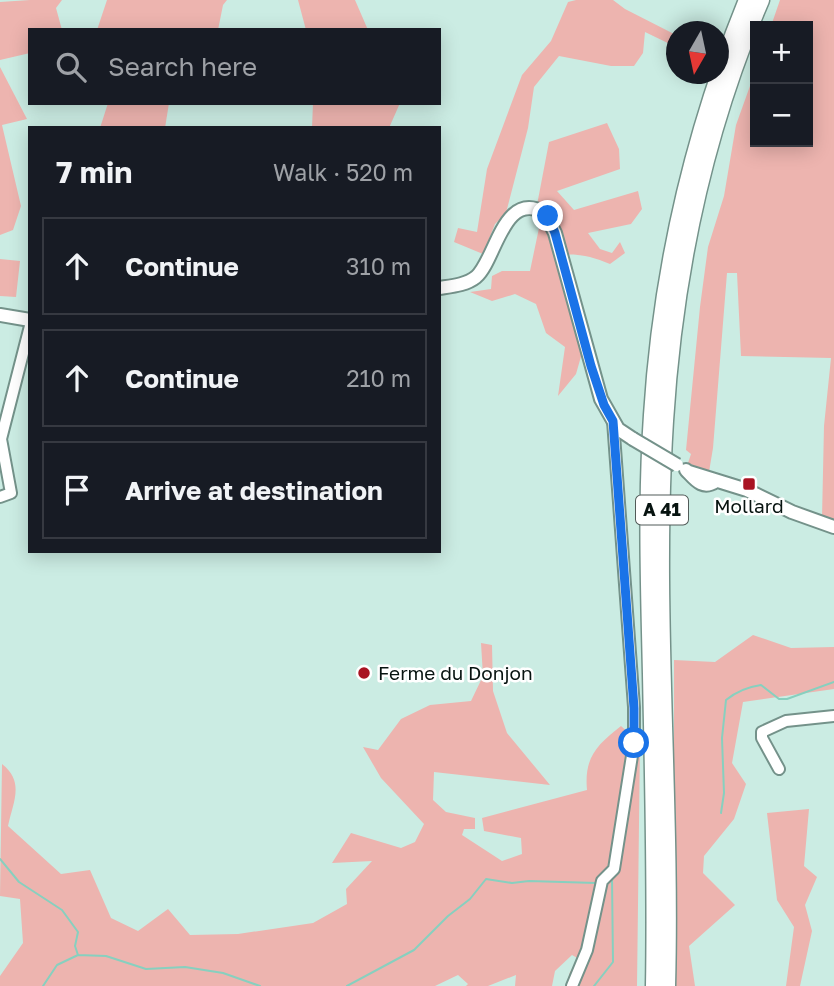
<!DOCTYPE html>
<html lang="en">
<head>
<meta charset="utf-8">
<style>
  body { margin:0; font-family:"Golos Text",sans-serif; background:#242831; color:#f1f3f6 }
  .controls { position:absolute; right:21px; top:21px; display:grid; overflow:hidden; border-radius:0px; box-shadow:0 4px 18px #0003 }
  .controls button { width:63px; height:63px; display:grid; place-items:center; padding:0; border:0; border-bottom:2px solid #363941; background:#171b24; color:#f1f3f6; font:35px sans-serif }
  .compass { position:absolute; left:666px; top:21px; width:63px; height:63px; border-radius:50%; background:#171b24; box-shadow:0 4px 18px #0003; rotate:189deg }
  .stop { position:absolute; width:21px; height:21px; margin:-16px; border:5px solid #1a73e8; border-radius:50%; background:#fff }
  .stop.end { background:#1a73e8; border-color:#fff; box-shadow:0 2px 7px #0008 }
  .list { margin:0; padding:0; list-style:none }
  h2 { display:flex; justify-content:space-between; align-items:center; height:91px; margin:0; padding:0 28px; font-size:30px }
  h2 small { font-size:23px; font-weight:400; color:#9ea1a6 }
  .list li { display:grid; grid-template-columns:46px 1fr auto; gap:21px; align-items:center; box-sizing:border-box; height:98px; margin:0 14px 14px; padding:0 14px; border:2px solid #363941; border-radius:0px }
  .list b { display:block; font-size:26px; white-space:nowrap }
  .list em { font-size:23px; font-style:normal; color:#9ea1a6 }
  .icon { flex:none; width:38px; height:38px; fill:none; stroke:currentColor; stroke-width:2; stroke-linecap:round; stroke-linejoin:round }
  .map { position:relative; flex:none; width:834px; height:986px; overflow:hidden }
  .search { position:absolute; background:#171b24; box-shadow:0 4px 18px #0003; left:28px; top:28px; width:413px; height:77px; display:flex; align-items:center; gap:18px; box-sizing:border-box; padding:0 24px; border-radius:0px; color:#9ea1a6; font-size:26px }
  .panel { position:absolute; background:#171b24; box-shadow:0 4px 18px #0003; left:28px; top:126px; width:413px; height:427px; border-radius:0px }
  .map>svg:first-child { display:block }
</style>
</head>
<body>
<div class="map">
<svg width="834" height="986" viewBox="0 0 834 986">
  <rect width="100%" height="100%" fill="#cbece3"/>
  <!-- green -->
  <path fill="#edb4af" d="M30,0H62L56,8L62,30H30V53L0,60V2Z
    M107,0H227L223,5L218,30H97Z
    M298,0H355L368,30H306Z
    M576,0H613L625,9L676,35V47L645,32L643,53L634,66H611L559,56L534,87L528,128L506,213L495,224L483,254L454,242L458,228L477,232L487,169L522,75L551,41L568,2Z
    M780,0H834V521L822,518L824,426L831,358L741,356L737,273H727L713,448L709,472L688,463L691,454L686,450L700,307L708,247L724,196L736,125L755,72V142H808V26H771Z
    M0,67L27,119L2,125L21,206L13,230L0,235Z
    M108,103H169L165,128H100Z
    M313,103H400L389,128H312Z
    M607,123L619,149L620,169L557,191L574,210L638,191L642,209L631,224L588,233L600,249L612,253L620,242L625,253L610,264C591,256 575,252 554,256L582,353L576,374L558,396L565,347L546,333L536,304L515,294L492,301L470,292L491,289L492,276L502,271H530L539,228L548,226L537,205L549,142Z
    M0,259L20,261L16,297L0,296Z
    M753,635L791,648L834,647V689L743,702L732,763L746,784L734,819L704,856L703,873L735,905L689,946L695,986H674V660L715,662Z
    M481,643L492,645L493,691L507,733L550,785L434,772L433,800L446,812L475,818V829H464L462,835L502,861L522,854L521,838L484,831L482,818L587,790C584,757 597,745 621,726L640,743L637,986H566L570,972L579,959L572,955L555,971L552,986H515L516,975L488,986H466L468,984L458,975L435,986H0V976L23,943L20,899L0,896L2,764C25,782 13,802 8,826L61,874L90,870L111,918L138,931L168,909L190,935L238,934L313,923L347,904L346,889L372,861L332,863L351,833L401,848L415,842L424,824L381,778L363,747L378,750L401,719L430,705L471,701L483,676Z
    M809,809L804,866L817,877L805,905L812,931L800,986H786L794,927L777,900L767,813Z"/>
  <g fill="none" stroke-linecap="round" stroke-linejoin="round">
    <!-- stream -->
    <path stroke="#87d0bf" stroke-width="2" d="M721,813L724,793L722,738L726,700C737,691 747,687 761,685L779,699H787L834,682
      M0,859L19,882L62,910L78,932L75,946L78,955
      M43,986L57,965L78,955L106,956L146,969L185,967L223,973L260,986
      M347,986L414,950L448,916L470,899L486,879L512,883L529,881L596,883
      M594,986L613,962L612,879"/>
    <defs>
      <path id="minor" d="M0,497L11,493L1,439L30,326
        M779,769L762,738V732L786,721L834,716
        M572,986L587,950L602,881L614,869L634,743V707L613,421"/>
      <path id="major" d="M439,288C452,286 466,285 476,277C496,260 503,189 545,213L555,233L601,399L618,429L633,439
        M0,315L30,320
        M686,470C694,478 702,491 716,481
        M689,472L747,490L792,512L834,527"/>
      <path id="highway" d="M654,986C656,882 653,778 651,674C649,588 646,502 652,415C661,273 693,132 747,0
        M667,986C672,798 653,609 665,421C674,277 704,133 761,0"/>
    </defs>
    <!-- minor casing -->
    <use href="#minor" stroke="#74928a" stroke-width="14"/>
    <!-- major casing -->
    <use href="#major" stroke="#74928a" stroke-width="16"/>
    <!-- highway casing -->
    <use href="#highway" stroke="#74928a" stroke-width="19"/>
    <!-- minor -->
    <use href="#minor" stroke="#fff" stroke-width="10"/>
    <!-- major -->
    <use href="#major" stroke="#fff" stroke-width="12"/>
    <!-- highway -->
    <use href="#highway" stroke="#fff" stroke-width="16"/>
    <defs>
      <path id="major-bridge" d="M633,439L677,465"/>
    </defs>
    <!-- major-bridge casing -->
    <use href="#major-bridge" stroke="#74928a" stroke-width="16" stroke-linecap="butt"/>
    <!-- major-bridge -->
    <use href="#major-bridge" stroke="#fff" stroke-width="12"/>
  </g>
  <g fill="none" stroke-linecap="round" stroke-linejoin="round">
    <!-- route -->
    <path stroke="#1a73e8" stroke-width="9" d="M548,216L555,233L591,366L604,405L613,421L634,708V743"/>
  </g>
  <!-- markers -->
  <g fill="#a91322" stroke="#fff" stroke-width="2.5">
    <rect x="742" y="477" width="14" height="14" rx="3.5"/>
    <circle cx="364" cy="673" r="7"/>
  </g>
  <g text-anchor="middle" stroke-width="5" stroke-linejoin="round" paint-order="stroke">
    <!-- shield labels -->
    <rect fill="#fff" stroke="#515a58" stroke-width="2" x="636" y="495.5" width="52" height="29" rx="5"/>
    <g font-size="18" font-weight="bold" fill="#071310">
      <text x="662" y="516">A 41</text>
    </g>
    <!-- poi labels -->
    <g font-size="19" fill="#071310" stroke="#fff">
      <text x="749" y="513">Mollard</text>
      <text x="378" y="680" text-anchor="start">Ferme du Donjon</text>
    </g>
  </g>
</svg>
<div class="controls">
<button>+</button>
<button>−</button>
</div>
<svg class="compass" viewBox="-18 -18 36 36"><path d="M0-13l5 13h-10z" fill="#e53935"/><path d="M0 13l5-13h-10z" fill="#9ea1a6"/></svg>
<div class="stop" style="left:634px;top:743px"></div>
<div class="stop end" style="left:548px;top:216px"></div>
<div class="search"><svg class="icon" aria-label="search" viewBox="0 0 24 24"><circle cx="10" cy="10" r="6"/><path d="M15 15l6 6"/></svg>Search here</div>
<section class="panel">
<h2>7 min<small>Walk · 520 m</small></h2>
<ul class="list">
<li><svg class="icon" aria-label="ahead" viewBox="0 0 24 24"><path d="M12 20V5M6 11l6-6 6 6"/></svg><div><b>Continue</b></div><em>310 m</em></li>
<li><svg class="icon" aria-label="ahead" viewBox="0 0 24 24"><path d="M12 20V5M6 11l6-6 6 6"/></svg><div><b>Continue</b></div><em>210 m</em></li>
<li><svg class="icon" aria-label="arrive" viewBox="0 0 24 24"><path d="M6 21V4h12l-3 4 3 4H6"/></svg><div><b>Arrive at destination</b></div></li>
</ul>
</section>
</div>
</body>
</html>
